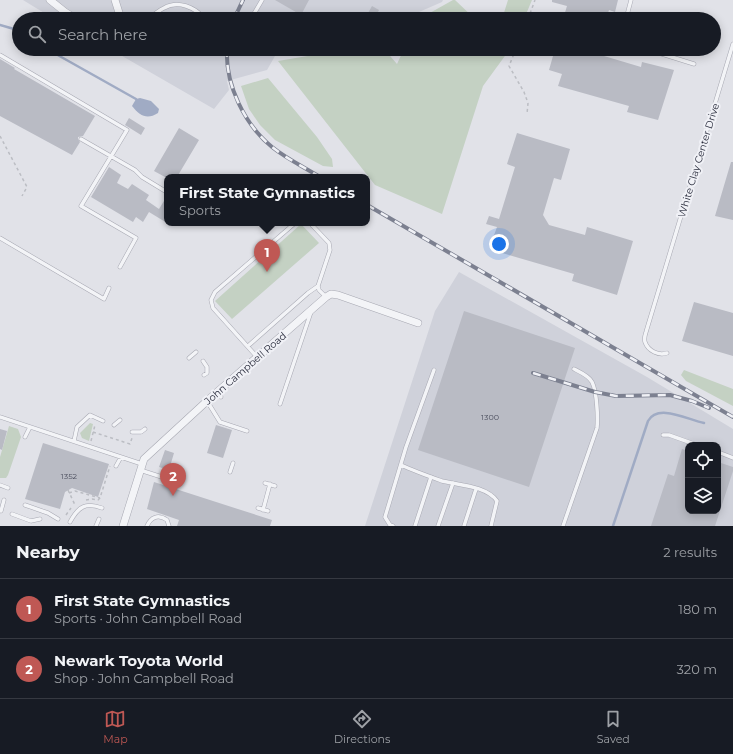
<!DOCTYPE html>
<html lang="en">
<head>
<meta charset="utf-8">
<style>
  body { margin:0; font-family:Montserrat,sans-serif; background:#242831; color:#f1f3f6 }
  .controls { position:absolute; right:12px; bottom:12px; display:grid; overflow:hidden; border-radius:8px; box-shadow:0 2px 10px #0003 }
  .controls button { width:36px; height:36px; display:grid; place-items:center; padding:0; border:0; border-bottom:1px solid #363941; background:#171b24; color:#f1f3f6; font:20px sans-serif }
  .you { position:absolute; left:499px; top:244px; width:14px; height:14px; margin:-10px; border:3px solid #fff; border-radius:50%; background:#1a73e8; box-shadow:0 0 0 6px #1a73e833 }
  .badge { display:grid; place-items:center; width:26px; height:26px; border-radius:50%; background:#bf5854; color:#fff; font-size:13px; font-weight:700 }
  .pin { position:absolute; translate:-50% -33px; filter:drop-shadow(0 1px 2px #0008) }
  .pin::after { content:''; position:absolute; top:21px; width:14px; height:12px; background:inherit; clip-path:polygon(0 0,100% 0,50% 100%) }
  .popup { position:absolute; left:164px; top:174px; width:206px; height:52px; box-sizing:border-box; display:grid; place-content:center; border-radius:8px; background:#171b24; filter:drop-shadow(0 1px 3px #0005); font-size:13px; white-space:nowrap; color:#9ea1a6 }
  .popup b { font-size:15px; color:#f1f3f6 }
  .popup::after { content:''; position:absolute; left:50%; top:100%; margin-left:-8px; border:8px solid transparent; border-top-color:#171b24 }
  .list { margin:0; padding:0; list-style:none }
  h2 { display:flex; justify-content:space-between; align-items:center; height:52px; margin:0; padding:0 16px; font-size:17px }
  h2 small { font-size:13px; font-weight:400; color:#9ea1a6 }
  .list li { display:grid; grid-template-columns:26px 1fr auto; gap:12px; align-items:center; box-sizing:border-box; height:60px; padding:0 16px; border-top:1px solid #363941 }
  .list b { display:block; font-size:15px; white-space:nowrap }
  .list p { margin:0; font-size:13px; white-space:nowrap; color:#9ea1a6 }
  .list em { font-size:13px; font-style:normal; color:#9ea1a6 }
  .icon { flex:none; width:22px; height:22px; fill:none; stroke:currentColor; stroke-width:2; stroke-linecap:round; stroke-linejoin:round }
  .map { position:relative; flex:none; width:733px; height:526px; overflow:hidden }
  .search { position:absolute; background:#171b24; box-shadow:0 2px 10px #0003; left:12px; right:12px; top:12px; height:44px; display:flex; align-items:center; gap:10px; box-sizing:border-box; padding:0 14px; border-radius:22px; color:#9ea1a6; font-size:15px }
  .sheet { height:172px; background:#171b24 }
  nav { display:flex; justify-content:space-around; align-items:center; box-sizing:border-box; height:56px; border-top:1px solid #363941; background:#171b24; font-size:11px; color:#9ea1a6 }
  nav a { display:grid; justify-items:center; gap:2px }
  nav .on { color:#bf5854 }
  .map>svg:first-child { display:block }
</style>
</head>
<body>
<div class="map">
<svg width="733" height="526" viewBox="0 0 733 526">
  <rect width="100%" height="100%" fill="#e1e2e8"/>
  <!-- built -->
  <path fill="#cfd1da" fill-rule="evenodd" d="M23,0H443L442,2L403,19H54Z
    M110,49H279L267,70L227,81L229,90L214,109Z
    M459,272L647,377L733,429V526H365L435,311ZM688,445H718V511H688Z"/>
  <!-- green -->
  <path fill="#c4d1c3" d="M453,0H455L475,19H419Z
    M508,0H532L524,19H502Z
    M349,49H384L397,64L404,49H510L483,86L442,214L375,185L278,61Z
    M268,78L317,137L332,159L333,167L323,166L275,140L260,125L249,109L241,86Z
    M301,224L319,243L232,319L215,301Z
    M684,370L733,389V406L686,381L681,375Z
    M90,423L93,424L89,441L82,438L80,433Z
    M9,426L18,429L21,437L8,475L6,478H0V457Z"/>
  <!-- water -->
  <path fill="#a0abc4" d="M140,98L151,101L159,109L158,113C147,120 140,116 132,106L136,99Z"/>
  <g fill="none" stroke-linecap="round" stroke-linejoin="round">
    <!-- stream -->
    <path stroke="#a0abc4" stroke-width="2.5" d="M0,25L14,29L19,32
      M47,49L136,99
      M613,526L648,421C658,403 688,420 704,423"/>
  </g>
  <!-- building -->
  <path fill="#b9bbc4" d="M275,0H309L301,15Z
    M552,0H618L615,12L609,10L606,19H563L567,6L552,2Z
    M372,6L379,10L375,18L368,13Z
    M555,49H600L604,56L641,67L642,62L674,70L658,120L627,112L629,106L558,86L562,74L549,70Z
    M0,59L15,68L14,69L95,116L83,136L78,137V139L80,142L72,155L0,116Z
    M129,118L145,128L141,135L125,125Z
    M179,128L199,140L177,177H165L154,171Z
    M517,133L570,149L561,180L554,178L543,215L549,225L585,235L587,227L633,241L617,295L572,281L574,274L502,253L506,241L493,238L497,227L486,224L489,216L499,219L515,167L507,164Z
    M731,162H733V220L715,216Z
    M109,167L121,175L117,183L128,189L132,184L149,195L146,200L159,209L167,196V223L149,212L143,222L136,217L133,222L91,197Z
    M694,302L733,313V356L682,341Z
    M464,311L575,348L529,487L418,450Z
    M216,425L232,430L223,458L207,453Z
    M0,429L7,431L2,450L0,449Z
    M43,443L109,464L98,497L72,488L65,492L60,509L25,499Z
    M682,449L688,451V511H718V462L733,467V471L715,526H651L668,474L674,476Z
    M165,450L174,453L169,470L159,467Z
    M154,482L272,520L270,526H177L179,520L147,509Z"/>
  <g fill="none" stroke-linecap="round" stroke-linejoin="round">
    <defs>
      <path id="lane" d="M148,19C153,15 158,11 164,8C178,0 195,7 205,19
        M251,19L262,0
        M626,19L631,0
        M168,49H184
        M646,49L694,64
        M0,55L127,130L81,206L136,238L120,267
        M81,139L135,170L142,177L165,191
        M310,223L329,243L330,250L318,286L319,290L326,297
        M0,238L104,299L109,288
        M248,346L308,293L318,286
        M667,353C659,356 648,351 645,342C644,339 645,335 646,332L733,44
        M257,357L213,308L211,300L215,292L295,223
        M189,358L196,352
        M203,361L207,367V373L204,375
        M215,395L221,397
        M207,401L220,422L247,431
        M280,404L311,312
        M0,417L142,464
        M114,425L120,420
        M132,432H141L145,429
        M663,435H669L697,445
        M25,437L30,427
        M74,441L77,427L90,415L103,421
        M718,452L733,458
        M401,465C414,471 428,476 442,481C459,485 487,486 497,501L491,526
        M116,466L121,457
        M140,470L168,479
        M230,472L233,463
        M265,483L275,486
        M0,485L8,488
        M25,505L48,513L58,519
        M258,508L268,511
        M263,510L270,484
        M1,511L4,500
        M12,514L31,521L40,519
        M70,522C78,507 85,502 102,508
        M96,526L99,519
        M147,526C151,517 158,514 167,520L169,526
        M393,526L390,525L385,517L406,447L434,370
        M415,526L431,477
        M438,526L453,483
        M464,526L476,489
        M563,526L597,428C598,417 597,392 592,382C589,376 580,372 574,369"/>
      <path id="street" d="M50,0L65,12L76,19
        M115,0L121,19
        M123,526L144,459L207,401L326,297L331,294L338,295L418,323"/>
    </defs>
    <!-- lane casing -->
    <use href="#lane" stroke="#a7a8b2" stroke-width="4.5"/>
    <!-- street casing -->
    <use href="#street" stroke="#a7a8b2" stroke-width="8"/>
    <!-- path -->
    <path stroke="#bbbdc3" stroke-width="1.5" stroke-dasharray="3 3" stroke-linecap="butt" d="M528,19L535,0
      M516,49L509,66L524,92L528,103L527,114
      M0,136L27,187L22,196
      M93,432L130,444L132,438
      M91,441L95,425
      M68,490L75,505
      M69,493L75,491L100,498
      M86,500L92,499L98,500L100,498L110,466
      M66,515L71,508"/>
    <!-- lane -->
    <use href="#lane" stroke="#f3f4f7" stroke-width="3.5"/>
    <!-- street -->
    <use href="#street" stroke="#f3f4f7" stroke-width="7"/>
    <defs>
      <path id="rail" d="M234,19L243,0
        M227,49C225,85 245,125 272,147C287,159 304,167 320,177
        M367,205L733,417
        M533,373L595,392L616,396L670,395L692,401L709,408"/>
    </defs>
    <!-- rail casing -->
    <use href="#rail" stroke="#7c8090" stroke-width="4"/>
    <!-- rail -->
    <use href="#rail" stroke="#f0f1f6" stroke-width="2.5" stroke-dasharray="8" stroke-linecap="butt"/>
  </g>
  <g text-anchor="middle" stroke-width="4" stroke-linejoin="round" paint-order="stroke">
    <!-- number labels -->
    <g font-size="8" fill="#4e5160">
      <text x="490" y="420">1300</text>
      <text x="69" y="479">1352</text>
    </g>
    <!-- street labels -->
    <g font-size="10" fill="#2b2e3e" stroke="#f0f1f6">
      <text transform="translate(698 160) rotate(-73)" y="4">White Clay Center Drive</text>
      <text transform="translate(245 368) rotate(-41)" y="4">John Campbell Road</text>
    </g>
  </g>
</svg>
<div class="controls">
<button><svg class="icon" aria-label="locate" viewBox="0 0 24 24"><circle cx="12" cy="12" r="6"/><path d="M12 2v4M12 18v4M2 12h4M18 12h4"/></svg></button>
<button><svg class="icon" aria-label="layers" viewBox="0 0 24 24"><path d="M12 4l9 5-9 5-9-5zM3 14l9 5 9-5"/></svg></button>
</div>
<div class="you"></div>
<div class="pin badge" style="left:267px;top:272px">1</div>
<div class="popup"><b>First State Gymnastics</b>Sports</div>
<div class="pin badge" style="left:173px;top:496px">2</div>
<div class="search"><svg class="icon" aria-label="search" viewBox="0 0 24 24"><circle cx="10" cy="10" r="6"/><path d="M15 15l6 6"/></svg>Search here</div>
</div>
<section class="sheet">
<h2>Nearby<small>2 results</small></h2>
<ul class="list">
<li><span class="badge">1</span><div><b>First State Gymnastics</b><p>Sports · John Campbell Road</p></div><em>180 m</em></li>
<li><span class="badge">2</span><div><b>Newark Toyota World</b><p>Shop · John Campbell Road</p></div><em>320 m</em></li>
</ul>
</section>
<nav>
<a class="on"><svg class="icon" aria-label="map" viewBox="0 0 24 24"><path d="M3 6l6-2 6 2 6-2v14l-6 2-6-2-6 2zM9 4v14M15 6v14"/></svg>Map</a>
<a><svg class="icon" aria-label="directions" viewBox="0 0 24 24"><path d="M12 3l9 9-9 9-9-9zM9 14v-3h6M13 9l2 2-2 2"/></svg>Directions</a>
<a><svg class="icon" aria-label="saved" viewBox="0 0 24 24"><path d="M7 4h10v16l-5-4-5 4z"/></svg>Saved</a>
</nav>
</body>
</html>
